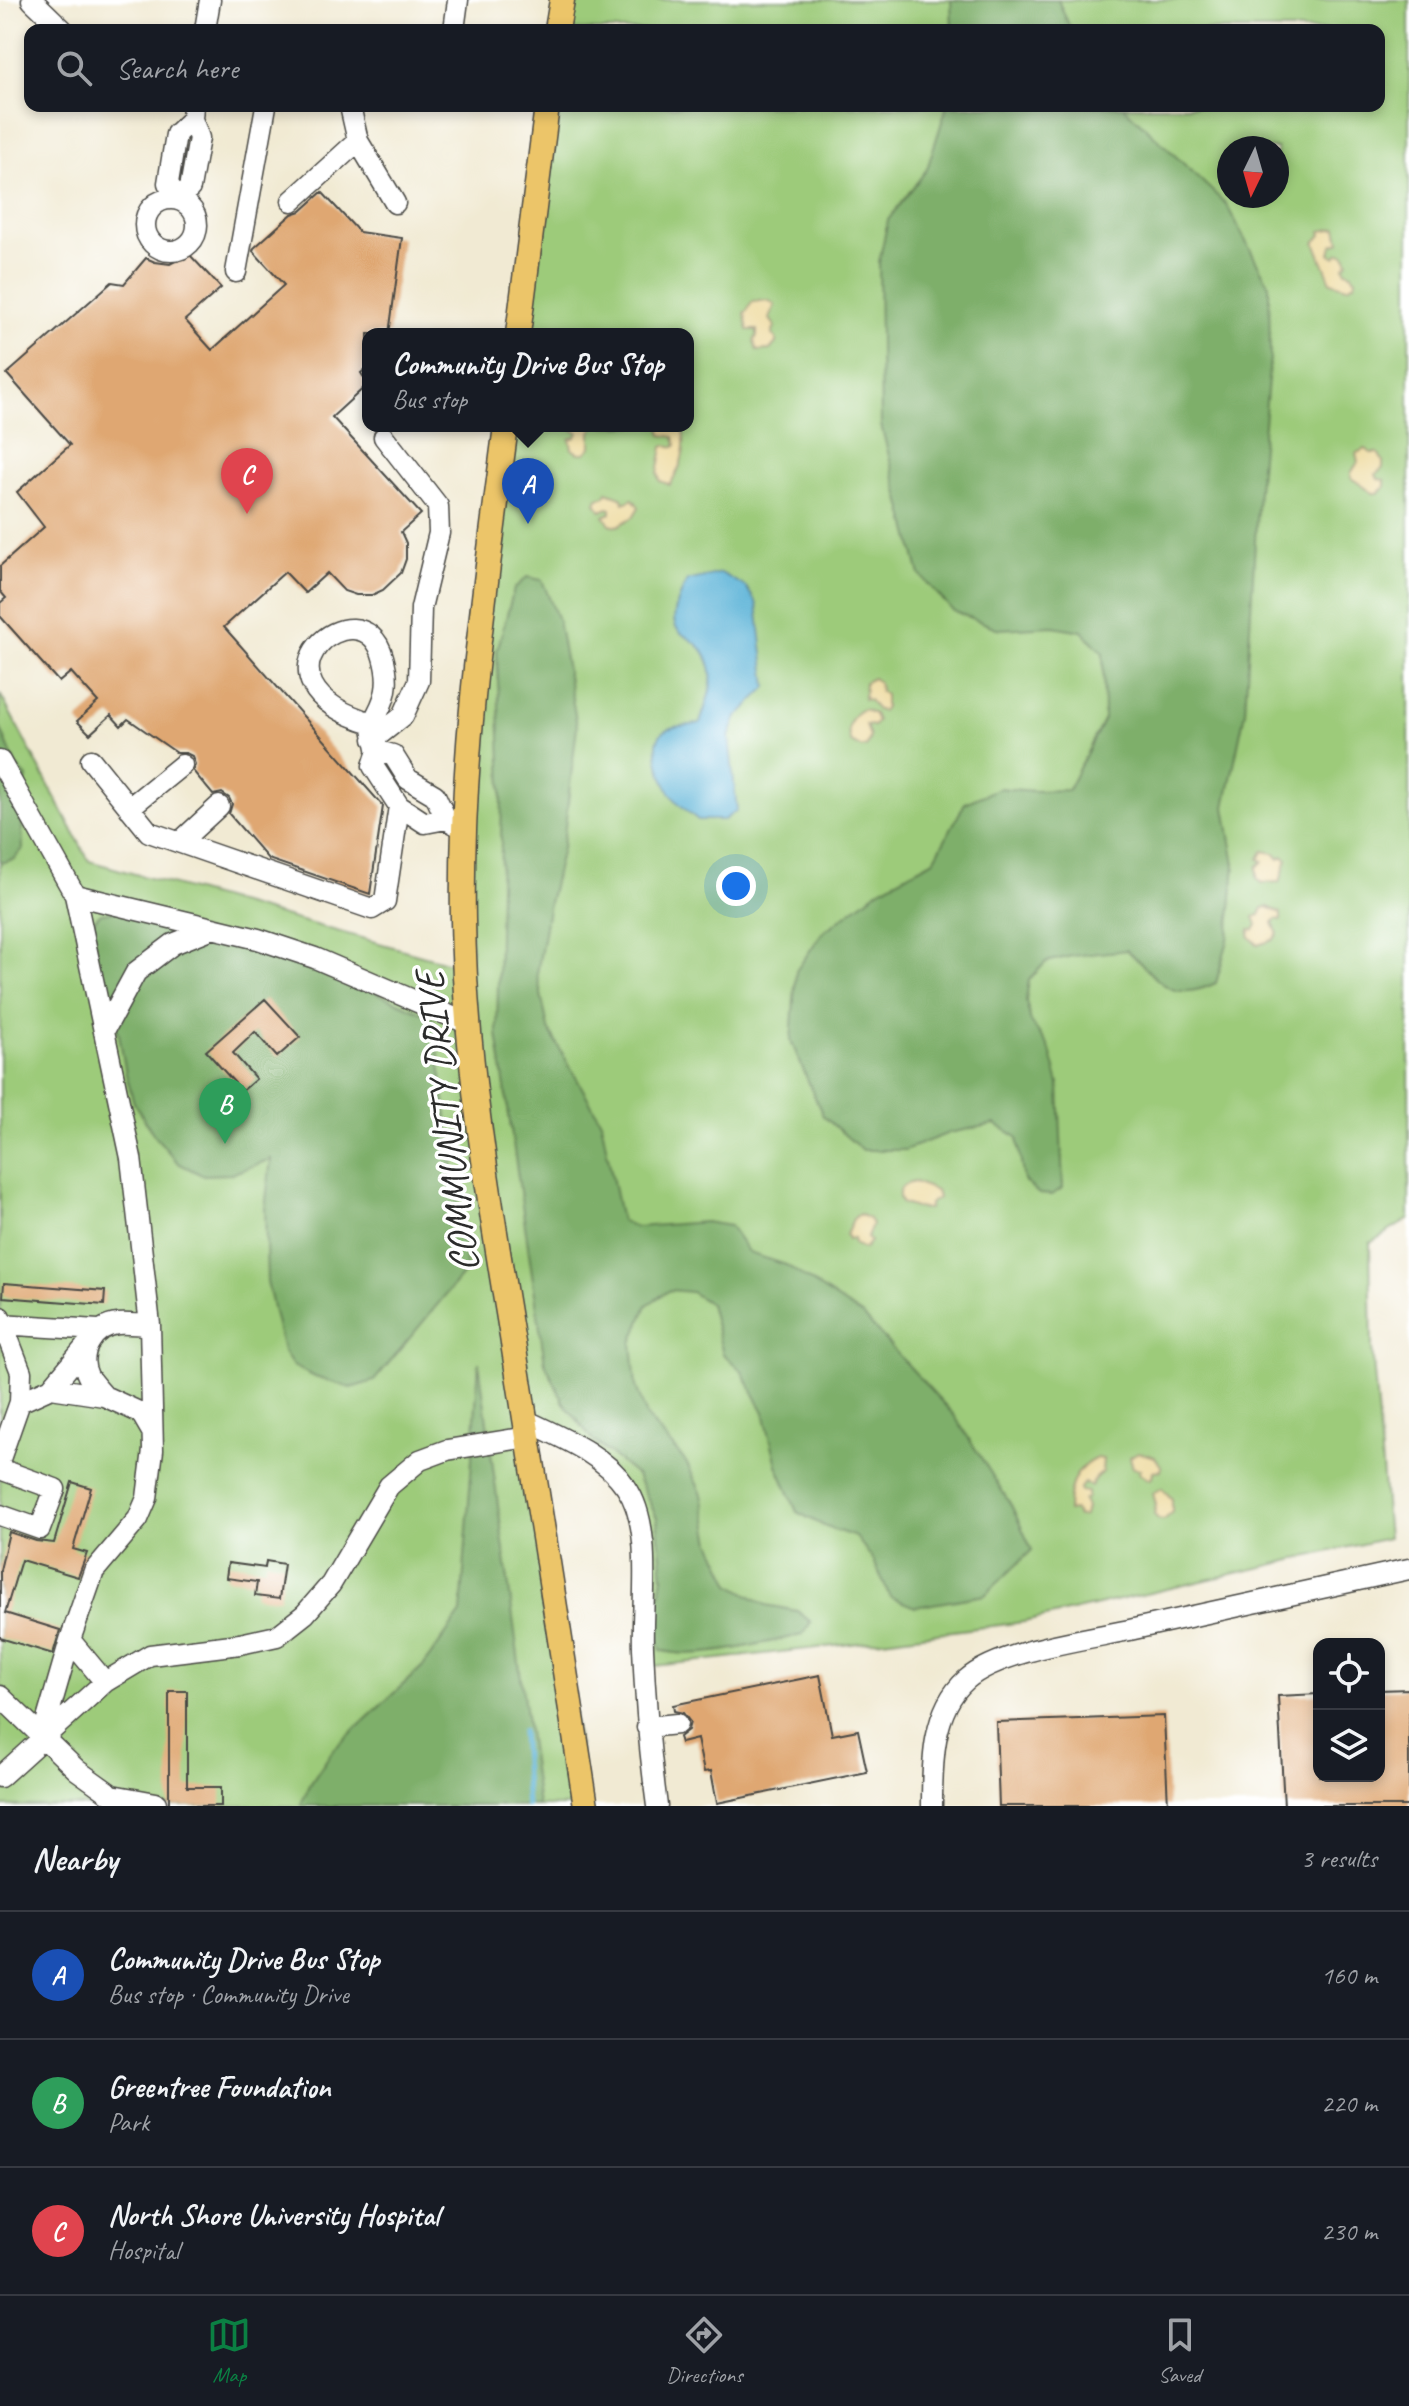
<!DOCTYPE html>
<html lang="en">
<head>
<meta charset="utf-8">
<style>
  body { margin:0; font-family:Caveat,sans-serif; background:#242831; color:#f1f3f6 }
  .controls { position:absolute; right:24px; bottom:24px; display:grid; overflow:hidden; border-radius:16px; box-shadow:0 4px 12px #0003 }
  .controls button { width:72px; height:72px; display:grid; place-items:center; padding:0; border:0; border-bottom:2px solid #363941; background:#171b24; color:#f1f3f6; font:40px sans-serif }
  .compass { position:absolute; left:1217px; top:136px; width:72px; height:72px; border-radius:50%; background:#171b24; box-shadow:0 4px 12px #0003; rotate:185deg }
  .you { position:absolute; left:736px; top:886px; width:28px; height:28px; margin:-20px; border:6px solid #fff; border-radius:50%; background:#1a73e8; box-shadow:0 0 0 12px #1a73e833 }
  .badge { display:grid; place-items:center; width:52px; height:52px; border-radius:50%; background:#0b8043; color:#fff; font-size:26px; font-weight:700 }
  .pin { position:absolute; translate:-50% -66px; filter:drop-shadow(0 2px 4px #0008) }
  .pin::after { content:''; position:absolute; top:42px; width:28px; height:24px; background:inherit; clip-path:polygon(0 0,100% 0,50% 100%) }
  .popup { position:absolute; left:362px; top:328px; width:332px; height:104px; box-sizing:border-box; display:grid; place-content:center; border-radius:16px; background:#171b24; filter:drop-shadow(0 2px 6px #0005); font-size:26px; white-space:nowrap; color:#9ea1a6 }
  .popup b { font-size:30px; color:#f1f3f6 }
  .popup::after { content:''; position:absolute; left:50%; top:100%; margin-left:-16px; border:16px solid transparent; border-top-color:#171b24 }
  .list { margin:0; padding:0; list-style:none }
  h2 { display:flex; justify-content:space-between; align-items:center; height:104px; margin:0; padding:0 32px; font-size:34px }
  h2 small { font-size:26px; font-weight:400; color:#9ea1a6 }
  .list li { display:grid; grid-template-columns:52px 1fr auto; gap:24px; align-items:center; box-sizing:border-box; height:128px; padding:0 32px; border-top:2px solid #363941 }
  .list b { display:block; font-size:30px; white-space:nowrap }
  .list p { margin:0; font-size:26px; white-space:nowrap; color:#9ea1a6 }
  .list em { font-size:26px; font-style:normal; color:#9ea1a6 }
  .icon { flex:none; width:44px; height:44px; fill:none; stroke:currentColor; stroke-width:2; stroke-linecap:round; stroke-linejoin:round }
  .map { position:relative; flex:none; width:1409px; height:1806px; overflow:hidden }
  .search { position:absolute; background:#171b24; box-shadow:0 4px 12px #0003; left:24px; right:24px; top:24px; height:88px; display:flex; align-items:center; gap:20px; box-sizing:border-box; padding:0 28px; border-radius:16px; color:#9ea1a6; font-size:30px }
  .sheet { height:488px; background:#171b24 }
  nav { display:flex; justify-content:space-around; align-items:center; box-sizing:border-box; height:112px; border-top:2px solid #363941; background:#171b24; font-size:22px; color:#9ea1a6 }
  nav a { display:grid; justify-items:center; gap:4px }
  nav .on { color:#0b8043 }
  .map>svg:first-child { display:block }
</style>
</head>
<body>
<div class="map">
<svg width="1409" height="1806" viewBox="0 0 1409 1806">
  <rect width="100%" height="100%" fill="#fff"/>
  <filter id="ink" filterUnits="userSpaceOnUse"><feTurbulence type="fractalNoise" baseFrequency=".0125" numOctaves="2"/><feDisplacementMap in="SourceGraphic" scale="16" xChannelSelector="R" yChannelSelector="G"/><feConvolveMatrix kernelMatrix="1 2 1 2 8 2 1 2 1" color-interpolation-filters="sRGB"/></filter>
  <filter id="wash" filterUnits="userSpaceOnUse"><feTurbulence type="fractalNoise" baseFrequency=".006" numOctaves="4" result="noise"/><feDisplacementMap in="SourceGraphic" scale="32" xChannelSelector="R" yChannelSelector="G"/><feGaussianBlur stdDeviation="1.8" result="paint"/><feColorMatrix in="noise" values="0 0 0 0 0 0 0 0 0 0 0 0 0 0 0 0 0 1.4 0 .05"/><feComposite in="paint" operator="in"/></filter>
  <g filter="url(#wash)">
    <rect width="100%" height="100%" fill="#f1ead3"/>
    <!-- green -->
    <path fill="#9dcb7a" stroke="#647b52" stroke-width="2" fill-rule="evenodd" d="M561,0H1409V1219L1370,1243L1372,1348L1388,1538L1024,1622L835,1646L646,1667L645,1539L609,1466L525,1402L588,1806H0V694L89,861L471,969L469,818L506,426H688V334H518L547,106H1379V30H557ZM1229,148H1277V196H1229Z"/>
    <!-- forest -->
    <path fill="#7eaf6a" stroke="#546d4a" stroke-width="2" d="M951,0H1058L1071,30H952Z
      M947,106H1123L1226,204L1269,285L1270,358L1258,490L1245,712L1225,807L1235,865L1228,940L1216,983C1169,1005 1160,980 1127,950L1072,956L1046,962L1029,980L1026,1001L1031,1022L1049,1047L1059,1084L1063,1188L1051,1195L1039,1194L1024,1181L1017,1137L995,1124L949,1133L905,1150H862L823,1116L791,1041L796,971L822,933L880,889L934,860L965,803L999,788L1033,791L1068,790L1104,719L1103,653L1082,631L1053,626L999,629L953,611L920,575L881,425L879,262L888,220L927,169Z
      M527,577L542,580L558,620L577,726L563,844L549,903L537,974L548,1028L601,1121L621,1221L636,1227L705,1222L730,1226L749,1253L786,1265L863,1316L954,1415L1011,1505L1032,1550L985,1595L915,1607L890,1597L874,1561L856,1537L826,1527L797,1512L777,1465L764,1412L741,1370L723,1354L710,1304L691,1292L670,1290L647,1305L632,1343L636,1386L647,1417L686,1462L702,1494L711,1542L731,1584L766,1605L797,1611L811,1622L802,1635C767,1642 694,1662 661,1650L655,1629L663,1576L657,1518L637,1476L593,1440L564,1403L545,1363L497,1033L502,793L497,651L514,589Z
      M0,727L16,765L27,777L21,807L23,849L14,859L0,863Z
      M125,910L267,949L328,977L355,983L434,1018L467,1269L374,1381L351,1388L315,1377L293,1366L283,1351L267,1281L265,1209L271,1159L231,1174L202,1175L178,1163L154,1135L134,1103L126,1074L119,1034L98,975L93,921L101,913Z
      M479,1362L538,1806H300L311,1783L333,1750L424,1665L461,1613Z"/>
    <!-- sand -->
    <path fill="#eeda9e" stroke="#8c8264" stroke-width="2" d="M1337,228L1340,242L1332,245L1330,254L1336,257L1339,253L1345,254L1348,262L1344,266L1346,271L1351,273L1356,279L1355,283L1347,287L1331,282L1315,242L1322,235L1321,231Z
      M768,300L775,305L770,319L775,326L772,335L776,338V343L770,350L757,351L754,341L757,336V330H748L745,314L752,302Z
      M572,426H595L591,432V447L586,453H578L572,449L570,439L576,437L578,432L573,430Z
      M660,426H682C688,448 682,467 670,485L660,481L658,473L663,447L667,445L675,447L676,445L674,437L662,435Z
      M1366,449L1371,453H1378L1383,461V468L1376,474L1378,479L1385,480V487L1378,493H1373L1351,478V473L1358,462L1356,453Z
      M607,492L621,497L624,503L633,499L639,507L633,517L618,526L610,524L604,516L611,513V509L608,508L601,511L596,503L598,498L605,496Z
      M873,678L879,682L880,691L885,695V707L882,711L877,710L869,700L864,699L865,682Z
      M864,709L874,714L877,721L874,726L866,725L870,737L867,746L862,748L851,742C845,729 851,713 864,709Z
      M1263,851L1274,853L1279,859L1283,856L1287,859L1280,882L1262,883L1257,878V867L1263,861L1259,859Z
      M1268,907L1281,913V920L1276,919L1273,923L1278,934L1273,940L1258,945L1249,936L1250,930H1254L1257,925L1254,917L1260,915L1263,908Z
      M915,1182L936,1191L938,1198L929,1204V1209L915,1208L901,1203C895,1190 902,1184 915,1182Z
      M859,1214L869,1219L872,1224L867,1238L870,1241L864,1249L854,1244L853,1238L848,1239L846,1235L853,1219Z
      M1138,1452L1155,1457L1161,1466V1470L1153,1471L1152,1478L1148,1479L1139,1473L1141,1469L1133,1468L1130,1457Z
      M1097,1458L1103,1459L1102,1472L1095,1478L1091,1486L1084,1483L1080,1488V1491L1087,1492V1497L1083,1501L1086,1507L1084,1516L1078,1517L1074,1510L1068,1511C1068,1488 1074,1467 1097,1458Z
      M1162,1488L1172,1499V1512L1163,1520L1158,1519L1154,1514L1156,1505L1153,1493Z"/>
    <!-- water -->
    <path fill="#5ab2d7" stroke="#426e81" stroke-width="2" d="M721,573L746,587L757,604L767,687L737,717L729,737L737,810L724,820H698C690,813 680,806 674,798C664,785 648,744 663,732C674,724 688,727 700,723C706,704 716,682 709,663C696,623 653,649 687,581Z"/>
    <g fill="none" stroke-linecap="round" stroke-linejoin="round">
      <!-- stream -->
      <path stroke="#5ab2d7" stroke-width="5" d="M522,1731L527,1806"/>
    </g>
    <g id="blocks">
      <!-- building -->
      <path fill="#dfa772" d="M322,192L359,232L402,238L389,334H368V367L361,373L368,384L332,417L421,514L401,532L406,543V559L401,573L383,590L372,595H356L344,591L327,573L305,593L285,572L224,627L383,806L370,894L268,859L229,814L232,804L229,798L222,793L213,795L193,771L195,764L192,756L186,753H177L128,719L121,726L111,715L90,734L77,721L98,702L71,672L59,682L0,616V603L6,598L0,591V566L44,527L17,492L70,445L7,374L112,282L124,284L146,258L155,262L170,264L189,254L221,288L185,320L212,350L284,285L253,251L254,248L292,214L301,211Z
        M265,999L300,1037L277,1057L255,1032L233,1053L256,1079L242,1091L206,1051Z
        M4,1283L105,1291L104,1305L3,1297Z
        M72,1482L91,1488L73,1549L87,1553L78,1577L21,1560L5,1613L60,1630L53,1654L0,1638V1570L9,1532L36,1541L54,1543Z
        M266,1561L284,1564L279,1599L255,1596L257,1582L226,1578L228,1563L265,1568Z
        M820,1675L832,1735L858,1730L867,1772L717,1803L711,1771L704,1772L697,1739L681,1743L679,1737L688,1730L690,1722L683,1713L674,1711L673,1705Z
        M1409,1689V1806H1284L1278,1696L1319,1694V1776H1379V1690Z
        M169,1691H187V1787H221V1806H169Z
        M1164,1716L1168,1806H999L996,1722Z"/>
    </g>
  </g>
  <g filter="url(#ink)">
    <use href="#blocks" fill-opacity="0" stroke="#494844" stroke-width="2"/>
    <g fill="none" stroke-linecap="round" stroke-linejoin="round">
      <defs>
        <path id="minor" d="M32,0L63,30
          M205,30L210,0
          M454,30L458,0
          M358,141L395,203
          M178,197L190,188L199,138L192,119L193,106
          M177,199L168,183L176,134L192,119
          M145 225a26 26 0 1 1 52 0a26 26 0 1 1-52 0Z
          M292,201L358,141L350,106
          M236,272L266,106
          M372,723C234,682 362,580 383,657C391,684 386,700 372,723L377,748
          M374,739L403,716L419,681L421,608L439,533L438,506L384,437
          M91,760L149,832L372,909L385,901L399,806
          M0,761L75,895L131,1158L150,1325L153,1450L147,1498L138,1519L94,1571L70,1640
          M129,808L182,765
          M446,819L435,795L408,779L393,755L378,751L373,766L399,806L425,823L446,819L464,829
          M180,842L219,806
          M75,895L258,939L315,958L469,1024
          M104,1031L136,972L173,944L213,928
          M0,1317L21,1372L20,1402L0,1459
          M0,1324L98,1330
          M51,1388L87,1345
          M104,1396C99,1390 92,1383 88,1376C77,1353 93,1326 118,1324C128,1323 139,1325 150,1325
          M20,1402L51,1388L104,1396L141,1413L152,1432
          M525,1420C560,1437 604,1454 626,1487C654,1527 641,1601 643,1648C645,1701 650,1754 657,1806
          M0,1469L55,1489L40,1529L0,1515
          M0,1696L77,1770L112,1795L156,1803
          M647,1727L677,1724
          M42,1737L70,1640L105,1682
          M0,1777L105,1682L150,1655L240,1644L277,1636L305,1614L331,1584L389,1486L420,1460L447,1450L528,1437
          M932,1806C932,1764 932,1710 966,1680C999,1650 1089,1639 1134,1629C1226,1609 1317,1589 1409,1569"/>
        <path id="major" d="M557,30L562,0
          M518,334L547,106
          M506,426C485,589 460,755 463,920C465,1062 490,1203 513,1343C538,1497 562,1652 586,1806"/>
      </defs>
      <!-- minor casing -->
      <use href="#minor" stroke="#494844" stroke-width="23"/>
      <!-- major casing -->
      <use href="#major" stroke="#494844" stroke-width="27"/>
      <!-- minor -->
      <use href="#minor" stroke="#fff" stroke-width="20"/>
      <!-- major -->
      <use href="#major" stroke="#ecc569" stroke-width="24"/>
    </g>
  </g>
  <g text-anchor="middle" stroke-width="7" stroke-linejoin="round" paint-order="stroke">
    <!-- street labels -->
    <g font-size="40" fill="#2b2b2b" stroke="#fff">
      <text transform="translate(446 1122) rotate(-97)" y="14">COMMUNITY DRIVE</text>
    </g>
  </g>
</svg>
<div class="controls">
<button><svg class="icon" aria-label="locate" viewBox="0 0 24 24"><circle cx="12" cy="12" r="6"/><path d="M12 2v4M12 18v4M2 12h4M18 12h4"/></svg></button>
<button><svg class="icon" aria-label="layers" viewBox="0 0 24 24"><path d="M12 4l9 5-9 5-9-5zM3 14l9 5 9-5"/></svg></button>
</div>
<svg class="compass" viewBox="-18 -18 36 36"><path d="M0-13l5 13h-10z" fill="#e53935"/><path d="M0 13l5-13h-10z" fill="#9ea1a6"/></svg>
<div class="you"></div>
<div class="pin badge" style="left:528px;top:524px;background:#1a4fb4">A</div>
<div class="popup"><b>Community Drive Bus Stop</b>Bus stop</div>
<div class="pin badge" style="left:225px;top:1144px;background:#2e9e5b">B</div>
<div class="pin badge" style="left:247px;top:514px;background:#e0444e">C</div>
<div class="search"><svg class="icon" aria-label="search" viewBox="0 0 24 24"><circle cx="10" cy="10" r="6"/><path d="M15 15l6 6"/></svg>Search here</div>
</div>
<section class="sheet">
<h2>Nearby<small>3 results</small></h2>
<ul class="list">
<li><span class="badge" style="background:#1a4fb4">A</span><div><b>Community Drive Bus Stop</b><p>Bus stop · Community Drive</p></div><em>160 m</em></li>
<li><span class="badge" style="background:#2e9e5b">B</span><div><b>Greentree Foundation</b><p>Park</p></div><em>220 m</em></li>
<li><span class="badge" style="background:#e0444e">C</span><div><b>North Shore University Hospital</b><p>Hospital</p></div><em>230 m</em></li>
</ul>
</section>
<nav>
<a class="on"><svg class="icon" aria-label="map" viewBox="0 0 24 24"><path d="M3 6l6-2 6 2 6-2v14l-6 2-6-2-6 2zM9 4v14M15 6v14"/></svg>Map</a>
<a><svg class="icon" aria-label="directions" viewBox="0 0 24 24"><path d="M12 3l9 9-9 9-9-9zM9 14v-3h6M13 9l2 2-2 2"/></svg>Directions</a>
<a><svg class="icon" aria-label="saved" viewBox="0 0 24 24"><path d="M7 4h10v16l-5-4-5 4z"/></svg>Saved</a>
</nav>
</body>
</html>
